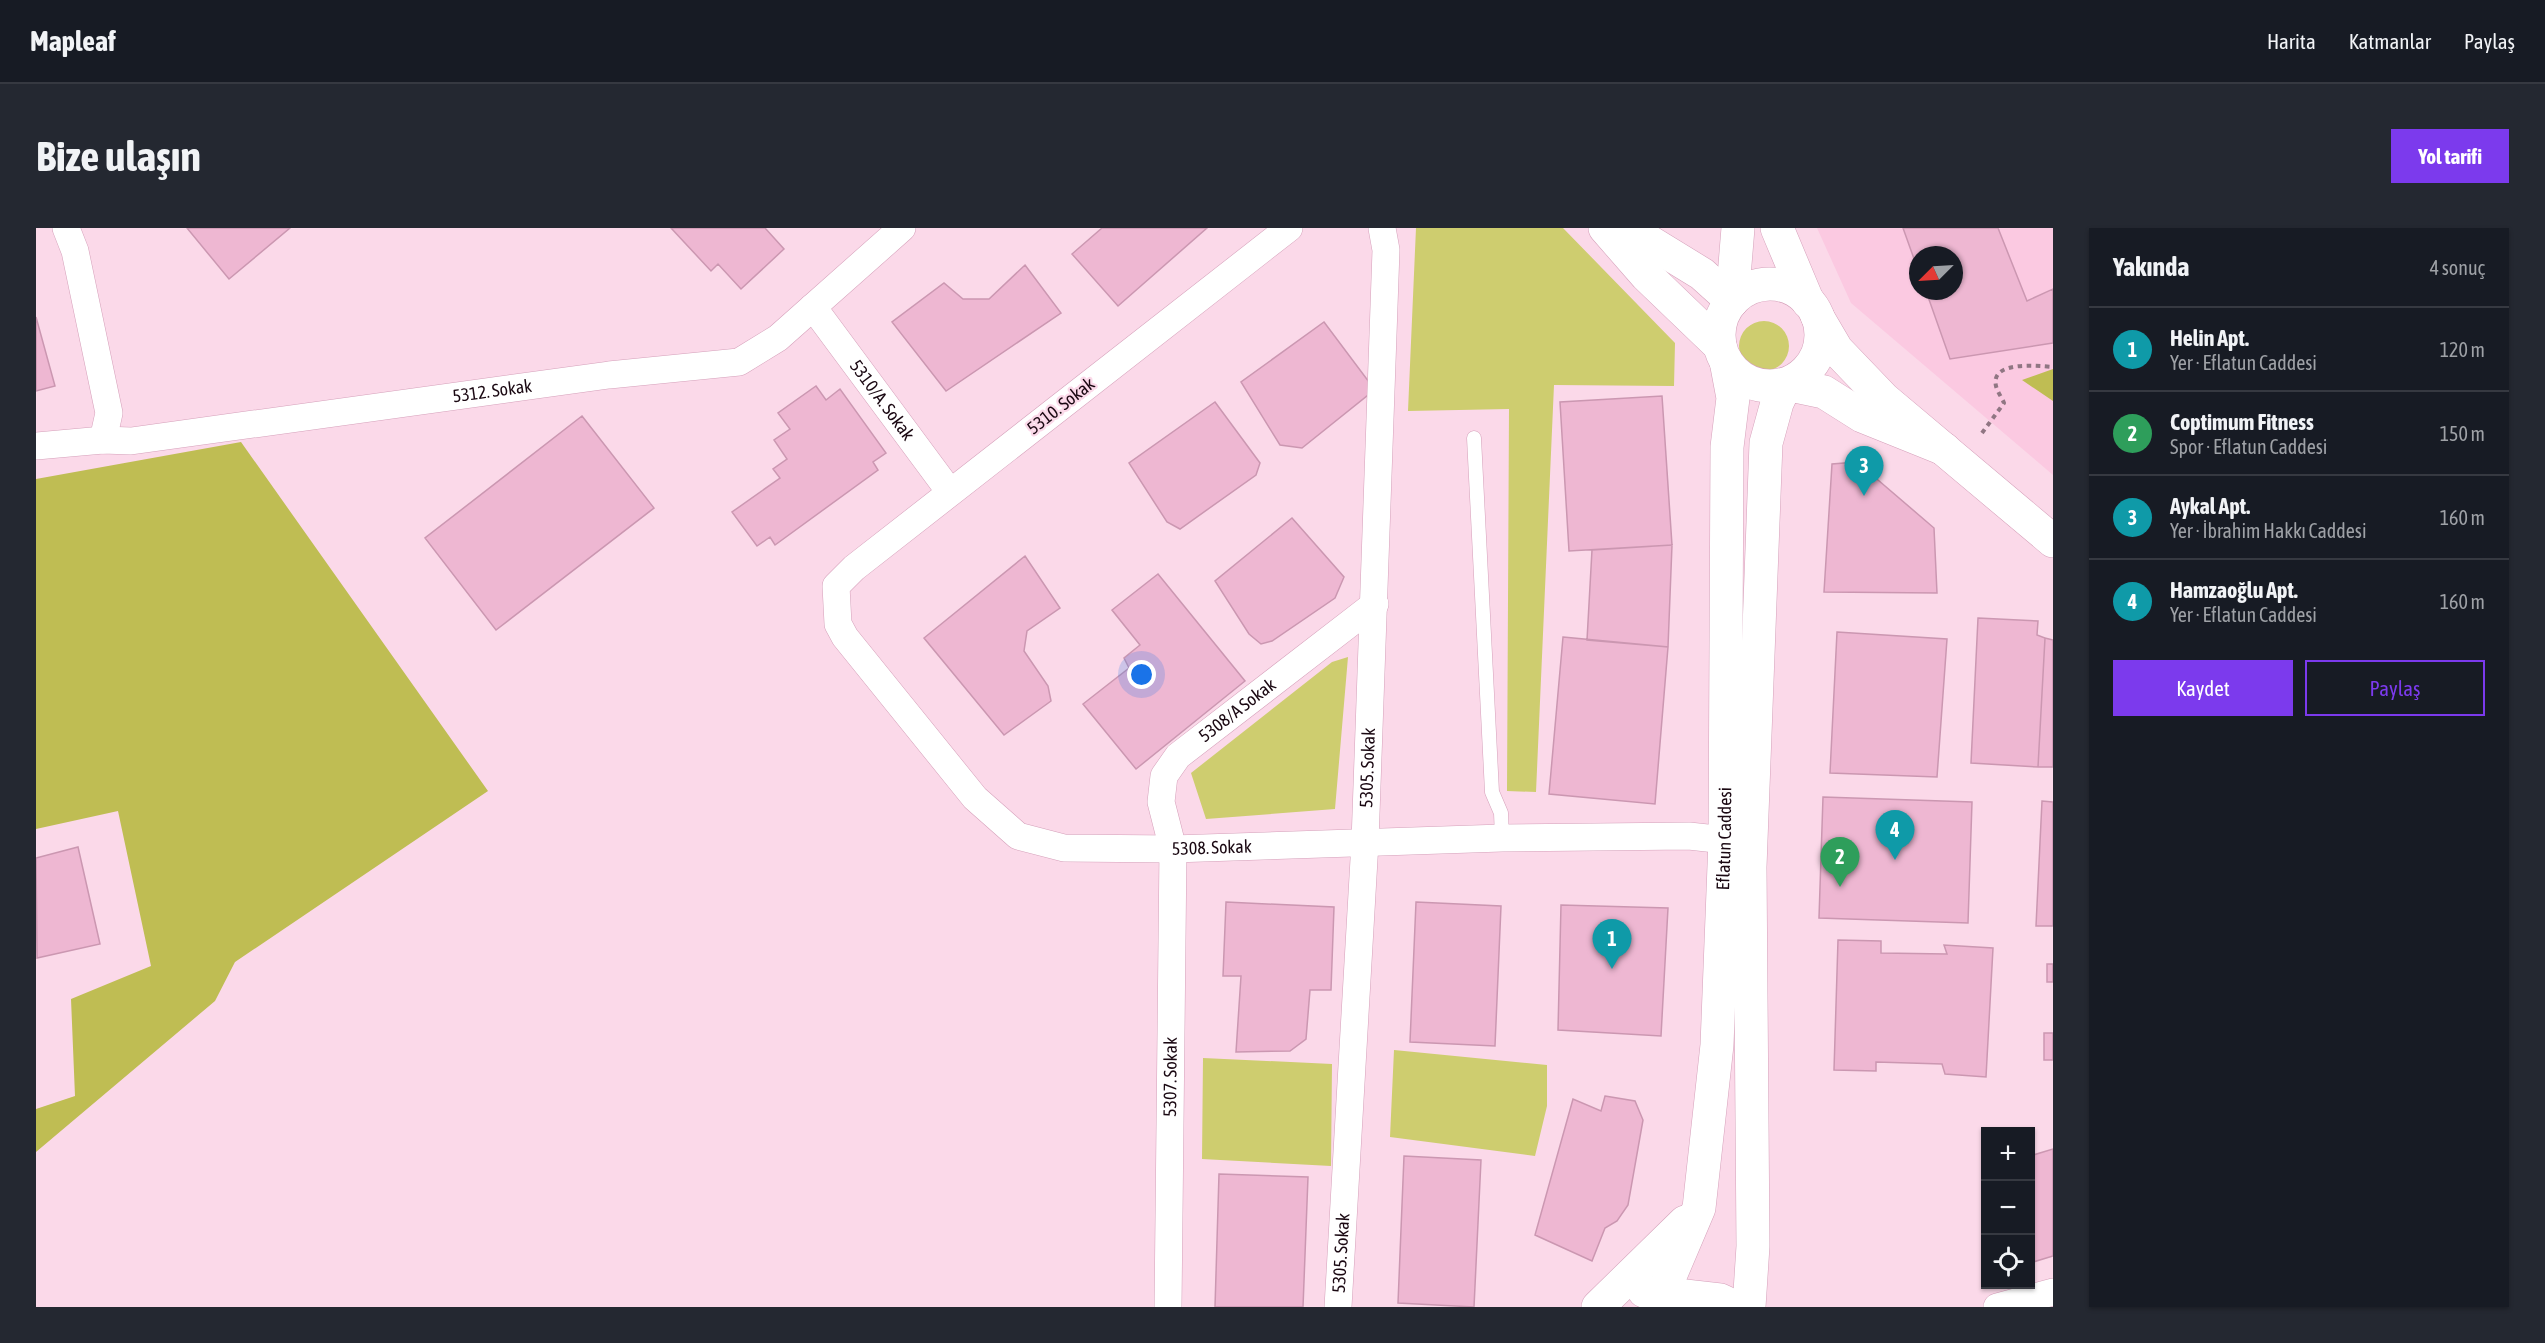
<!DOCTYPE html>
<html lang="tr">
<head>
<meta charset="utf-8">
<style>
  body { margin:0; font-family:"Asap Condensed",sans-serif; background:#242831; color:#f1f3f6 }
  .controls { position:absolute; right:18px; bottom:18px; display:grid; overflow:hidden; border-radius:0px; box-shadow:0 2px 4px #0004 }
  .controls button { width:54px; height:54px; display:grid; place-items:center; padding:0; border:0; border-bottom:2px solid #363941; background:#171b24; color:#f1f3f6; font:30px sans-serif }
  .compass { position:absolute; left:1873px; top:18px; width:54px; height:54px; border-radius:50%; background:#171b24; box-shadow:0 2px 4px #0004; rotate:246deg }
  .you { position:absolute; left:1106px; top:447px; width:21px; height:21px; margin:-15px; border:4px solid #fff; border-radius:50%; background:#1a73e8; box-shadow:0 0 0 9px #1a73e833 }
  .badge { display:grid; place-items:center; width:39px; height:39px; border-radius:50%; background:#7c3aed; color:#fff; font-size:20px; font-weight:700 }
  .pin { position:absolute; translate:-50% -50px; filter:drop-shadow(0 2px 3px #0008) }
  .pin::after { content:''; position:absolute; top:32px; width:21px; height:18px; background:inherit; clip-path:polygon(0 0,100% 0,50% 100%) }
  .list { margin:0; padding:0; list-style:none }
  h2 { display:flex; justify-content:space-between; align-items:center; height:78px; margin:0; padding:0 24px; font-size:26px }
  h2 small { font-size:20px; font-weight:400; color:#9ea1a6 }
  .list li { display:grid; grid-template-columns:39px 1fr auto; gap:18px; align-items:center; box-sizing:border-box; height:84px; padding:0 24px; border-top:2px solid #363941 }
  .list b { display:block; font-size:22px; white-space:nowrap }
  .list p { margin:0; font-size:20px; white-space:nowrap; color:#9ea1a6 }
  .list em { font-size:20px; font-style:normal; color:#9ea1a6 }
  .actions { display:flex; gap:12px; padding:18px 24px }
  .actions a { flex:1; padding:14px 0; border:2px solid #7c3aed; border-radius:0px; text-align:center; font-size:21px; color:#7c3aed }
  .actions .main { background:#7c3aed; color:#fff }
  .icon { flex:none; width:33px; height:33px; fill:none; stroke:currentColor; stroke-width:2; stroke-linecap:round; stroke-linejoin:round }
  .map { position:relative; flex:none; width:2017px; height:1079px; overflow:hidden; border-radius:0px }
  header { display:flex; align-items:center; gap:36px; box-sizing:border-box; height:84px; padding:0 30px; background:#171b24; border-bottom:2px solid #363941 }
  header strong { font-size:28px }
  nav { display:flex; gap:33px; margin-inline-start:auto; font-size:21px }
  .intro { display:flex; align-items:center; justify-content:space-between; box-sizing:border-box; height:144px; padding:0 36px }
  h1 { margin:0; font-size:42px }
  .button { padding:15px 27px; border-radius:0px; background:#7c3aed; color:#fff; font-size:21px; font-weight:700 }
  main { display:flex; gap:36px; padding:0 36px }
  aside { flex:1; background:#171b24; border-radius:0px; box-shadow:0 2px 4px #0004 }
  .map>svg:first-child { display:block }
</style>
</head>
<body>
<header>
<strong>Mapleaf</strong>
<nav><a>Harita</a><a>Katmanlar</a><a>Paylaş</a></nav>
</header>
<div class="intro"><h1>Bize ulaşın</h1><a class="button">Yol tarifi</a></div>
<main>
<div class="map">
<svg width="2017" height="1079" viewBox="0 0 2017 1079">
  <rect width="100%" height="100%" fill="#fbd9e9"/>
  <!-- built -->
  <path fill="#fbc9e1" fill-rule="evenodd" d="M1781,0H2017V247L1815,75ZM1882,27H1918V63H1882Z"/>
  <!-- green -->
  <path fill="#cecd6f" d="M1380,0H1527L1639,115L1638,158L1518,157L1500,564L1471,563L1473,181L1372,183Z
    M1703 118a25 25 0 1 1 50 0a25 25 0 1 1-50 0Z
    M1312,429L1299,581L1170,591L1155,545L1296,434Z
    M1358,822L1511,837V878L1499,928L1354,909Z
    M1167,830L1296,836L1295,938L1166,931Z"/>
  <!-- forest -->
  <path fill="#bfbd53" d="M2017,141V173L1986,152Z
    M205,214L452,563L199,734L179,773L0,924V881L39,868L35,771L115,738L82,583L0,601V251Z"/>
  <!-- building -->
  <path fill="#eeb7d2" stroke="#cb97b1" stroke-width="1.5" d="M151,0H254L193,51Z
    M635,0H729L748,21L705,61L682,36L675,43Z
    M1066,0H1171L1082,78L1036,26Z
    M1867,0H1962L1991,73L2017,61V115L1914,131L1890,63H1918V27H1882V42Z
    M989,37L1025,85L910,163L856,94L908,55L927,71H953Z
    M0,89L19,158L0,163Z
    M1288,94L1333,154L1332,167L1266,220L1244,217L1205,154Z
    M780,158L790,172L804,161L850,225L837,234L842,242L739,317L734,309L721,318L696,284L744,250L737,241L751,231L738,212L754,201L742,185Z
    M1626,168L1636,317L1533,323L1524,174Z
    M1179,174L1224,235L1220,247L1144,301L1131,294L1093,235Z
    M546,188L618,280L460,402L389,310Z
    M1821,234L1898,300L1901,365L1788,364L1796,236Z
    M1256,290L1308,349L1299,370L1236,413L1225,416L1213,406L1179,353Z
    M1636,317L1632,419L1551,412L1556,322Z
    M989,328L1024,380L991,403L988,423L1012,458L1015,473L968,507L888,410Z
    M1122,346L1209,453L1100,541L1047,476L1093,440L1088,430L1104,417L1076,382Z
    M1942,390L2002,393L2001,407L2009,410L2002,539L1935,535Z
    M1801,404L1911,411L1901,549L1794,545Z
    M1527,409L1632,419L1619,576L1513,566Z
    M2009,410L2017,412V539H2002Z
    M1787,569L1936,574L1932,695L1783,690Z
    M2006,573L2017,574V698H2000Z
    M42,619L64,716L1,730L0,630Z
    M1190,674L1298,679L1295,762H1274L1270,811L1254,823L1200,824L1205,748H1187Z
    M1380,674L1465,678L1459,818L1374,814Z
    M1525,677L1632,680L1625,808L1522,802Z
    M1802,712L1845,713V725L1911,726L1908,717L1957,720L1950,849L1909,846L1906,836L1840,834V843L1798,842Z
    M2011,736H2017V754H2011Z
    M2008,805H2017V832H2008Z
    M1569,868L1599,873L1607,892L1592,977L1581,993L1569,1000L1556,1033L1499,1007L1537,871L1565,883Z
    M2017,921V1028L1994,1035V928Z
    M1368,928L1445,932L1438,1079L1362,1075Z
    M1183,946L1272,949L1267,1079H1179Z"/>
  <g fill="none" stroke-linecap="round" stroke-linejoin="round">
    <defs>
      <path id="lane" d="M1438,210L1456,564L1465,585L1466,610"/>
      <g id="street">
        <path d="M30,0L39,23L73,185L67,212"/>
        <path id="s1" d="M1253,0L818,340L800,358L802,396L809,409L939,570L982,608L1028,620L1137,621L1466,610L1653,608L1689,612"/>
        <path id="s2" d="M777,79L914,264"/>
        <path id="s3" d="M0,218L67,212L95,213L573,147L703,134L742,110L866,0"/>
        <path id="s4" d="M1132,1079L1137,621L1125,574L1128,548L1142,528L1339,376"/>
        <path id="s5" d="M1302,1079L1329,614L1350,22L1346,0"/>
        <path d="M1961,1079L2017,1064"/>
      </g>
      <g id="secondary">
        <path d="M1569,0L1610,47L1684,118"/>
        <path d="M1591,0L1666,46L1696,73"/>
        <path d="M1741,0L1772,74"/>
        <circle cx="1734" cy="107" r="51"/>
        <path d="M1696,73L1702,0"/>
        <path d="M1781,88L1801,122L1848,171L2017,313"/>
        <path d="M1608,1063L1625,1070L1649,1068L1684,1072L1699,1079"/>
        <path d="M1562,1079L1649,994"/>
        <path id="s6" d="M1621,1079L1663,980L1681,817L1689,612L1691,219L1697,170L1690,133"/>
        <path d="M1713,1079L1717,1018L1714,639L1730,215L1741,175L1750,156L1788,164L1826,188L1908,221"/>
      </g>
    </defs>
    <!-- lane casing -->
    <use href="#lane" stroke="#d5a0ba" stroke-width="15"/>
    <!-- street casing -->
    <use href="#street" stroke="#d5a0ba" stroke-width="28"/>
    <!-- secondary casing -->
    <use href="#secondary" stroke="#d5a0ba" stroke-width="34"/>
    <!-- path -->
    <path stroke="#907683" stroke-width="4" stroke-dasharray="4.5 4.5" stroke-linecap="butt" d="M1946,205L1968,175C1966,170 1961,163 1960,158C1954,132 2003,138 2017,139"/>
    <!-- lane -->
    <use href="#lane" stroke="#fff" stroke-width="14"/>
    <!-- street -->
    <use href="#street" stroke="#fff" stroke-width="27"/>
    <!-- secondary -->
    <use href="#secondary" stroke="#fff" stroke-width="33"/>
  </g>
  <g text-anchor="middle" stroke-width="4.5" stroke-linejoin="round" paint-order="stroke">
    <!-- street labels -->
    <g font-size="18" fill="#1a0812" stroke="#fbd9e9">
      <text dy="6" stroke="none"><textPath href="#s3" startOffset="460">5312. Sokak</textPath></text>
      <text dy="6" stroke="none"><textPath href="#s2" startOffset="116">5310/A. Sokak</textPath></text>
      <text transform="translate(1025 178) rotate(-38)" y="6">5310. Sokak</text>
      <text dy="6" stroke="none"><textPath href="#s4" startOffset="632">5308/A Sokak</textPath></text>
      <text dy="6" stroke="none"><textPath href="#s5" startOffset="540">5305. Sokak</textPath></text>
      <text dy="6" stroke="none"><textPath href="#s6" startOffset="478">Eflatun Caddesi</textPath></text>
      <text dy="6" stroke="none"><textPath href="#s1" startOffset="1090">5308. Sokak</textPath></text>
      <text dy="6" stroke="none"><textPath href="#s4" startOffset="230">5307. Sokak</textPath></text>
      <text dy="6" stroke="none"><textPath href="#s5" startOffset="54">5305. Sokak</textPath></text>
    </g>
  </g>
</svg>
<div class="controls">
<button>+</button>
<button>−</button>
<button><svg class="icon" aria-label="locate" viewBox="0 0 24 24"><circle cx="12" cy="12" r="6"/><path d="M12 2v4M12 18v4M2 12h4M18 12h4"/></svg></button>
</div>
<svg class="compass" viewBox="-18 -18 36 36"><path d="M0-13l5 13h-10z" fill="#e53935"/><path d="M0 13l5-13h-10z" fill="#9ea1a6"/></svg>
<div class="you"></div>
<div class="pin badge" style="left:1576px;top:741px;background:#0f9aa8">1</div>
<div class="pin badge" style="left:1804px;top:659px;background:#2e9e5b">2</div>
<div class="pin badge" style="left:1828px;top:268px;background:#0f9aa8">3</div>
<div class="pin badge" style="left:1859px;top:632px;background:#0f9aa8">4</div>
</div>
<aside>
<h2>Yakında<small>4 sonuç</small></h2>
<ul class="list">
<li><span class="badge" style="background:#0f9aa8">1</span><div><b>Helin Apt.</b><p>Yer · Eflatun Caddesi</p></div><em>120 m</em></li>
<li><span class="badge" style="background:#2e9e5b">2</span><div><b>Coptimum Fitness</b><p>Spor · Eflatun Caddesi</p></div><em>150 m</em></li>
<li><span class="badge" style="background:#0f9aa8">3</span><div><b>Aykal Apt.</b><p>Yer · İbrahim Hakkı Caddesi</p></div><em>160 m</em></li>
<li><span class="badge" style="background:#0f9aa8">4</span><div><b>Hamzaoğlu Apt.</b><p>Yer · Eflatun Caddesi</p></div><em>160 m</em></li>
</ul>
<div class="actions"><a class="main">Kaydet</a><a>Paylaş</a></div>
</aside>
</main>
</body>
</html>
